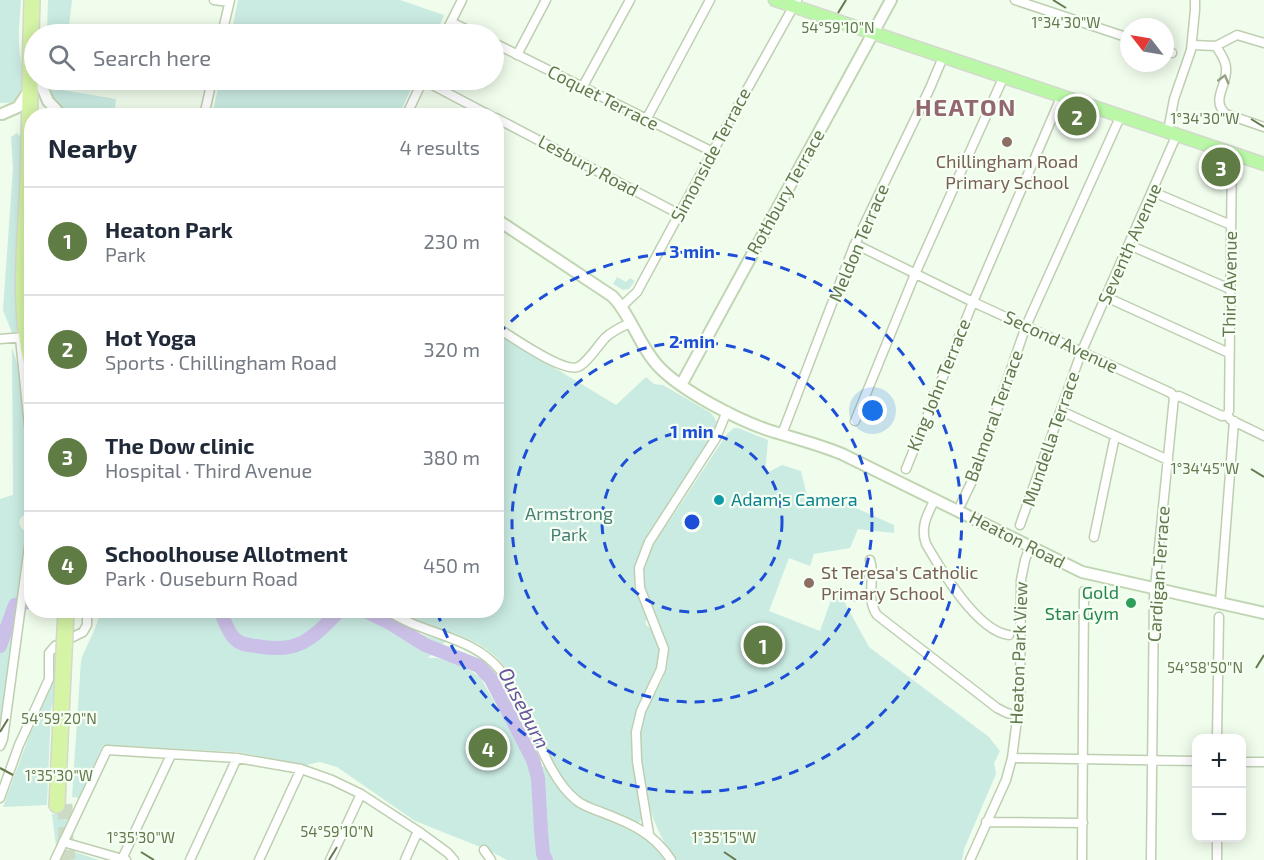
<!DOCTYPE html>
<html lang="en">
<head>
<meta charset="utf-8">
<style>
  body { margin:0; font-family:"Exo 2",sans-serif; background:#f2f2f3; color:#1f2937 }
  .controls { position:absolute; right:18px; bottom:18px; display:grid; overflow:hidden; border-radius:12px; box-shadow:0 3px 15px #0003 }
  .controls button { width:54px; height:54px; display:grid; place-items:center; padding:0; border:0; border-bottom:2px solid #e0e1e3; background:#fff; color:#1f2937; font:30px sans-serif }
  .compass { position:absolute; left:1120px; top:18px; width:54px; height:54px; border-radius:50%; background:#fff; box-shadow:0 3px 15px #0003; rotate:301deg }
  .you { position:absolute; left:873px; top:411px; width:21px; height:21px; margin:-15px; border:4px solid #fff; border-radius:50%; background:#1a73e8; box-shadow:0 0 0 9px #1a73e833 }
  .badge { display:grid; place-items:center; width:39px; height:39px; border-radius:50%; background:#607c45; color:#fff; font-size:20px; font-weight:700 }
  .pin { position:absolute; translate:-50% -50%; border:3px solid #fff; box-shadow:0 2px 6px #0006 }
  .list { margin:0; padding:0; list-style:none }
  h2 { display:flex; justify-content:space-between; align-items:center; height:78px; margin:0; padding:0 24px; font-size:26px }
  h2 small { font-size:20px; font-weight:400; color:#747a83 }
  .list li { display:grid; grid-template-columns:39px 1fr auto; gap:18px; align-items:center; box-sizing:border-box; height:108px; padding:0 24px; border-top:2px solid #e0e1e3 }
  .list b { display:block; font-size:22px; white-space:nowrap }
  .list p { margin:0; font-size:20px; white-space:nowrap; color:#747a83 }
  .list em { font-size:20px; font-style:normal; color:#747a83 }
  .icon { flex:none; width:33px; height:33px; fill:none; stroke:currentColor; stroke-width:2; stroke-linecap:round; stroke-linejoin:round }
  .map { position:relative; flex:none; width:1264px; height:860px; overflow:hidden }
  .search { position:absolute; background:#fff; box-shadow:0 3px 15px #0003; left:24px; top:24px; width:480px; height:66px; display:flex; align-items:center; gap:15px; box-sizing:border-box; padding:0 21px; border-radius:33px; color:#747a83; font-size:22px }
  .panel { position:absolute; background:#fff; box-shadow:0 3px 15px #0003; left:24px; top:108px; width:480px; height:510px; border-radius:24px }
  .map>svg:first-child { display:block }
</style>
</head>
<body>
<div class="map">
<svg width="1264" height="860" viewBox="0 0 1264 860">
  <rect width="100%" height="100%" fill="#f0fcec"/>
  <!-- green -->
  <path fill="#caebe2" d="M0,0H21C20,16 18,32 19,47C20,61 28,86 17,98C13,103 6,103 0,103Z
    M48,0H72L68,34H47Z
    M238,0H400L444,15L436,34H231Z
    M48,80H56L55,84L62,90L116,99L114,115C83,115 52,120 48,80Z
    M220,80H415L399,115H212Z
    M17,133L25,141L18,331L12,333L3,310L13,168L11,137Z
    M617,277L626,282L630,278L635,281L629,289L623,290L613,284Z
    M497,333L616,405L646,377L654,384L663,385L711,413L717,422L715,430L645,543L636,561L634,569V587L649,616L645,622L647,626L654,629L660,646V654L657,670L638,705L632,728V747L642,817L640,822H632C616,815 596,809 582,800C571,793 565,782 559,772C537,737 524,682 495,656C466,630 426,630 395,611L496,610Z
    M12,348L19,369L29,476L27,513C18,517 17,526 25,531L26,544L31,548L32,599L18,605L0,734V499L13,495Z
    M734,428H738L768,440L765,474L782,465L801,471L807,495L840,501L894,525V533L858,529L850,548L814,554L810,566L789,558L769,611L820,631L831,600L841,596L869,647L989,737L1000,751L994,763L996,774L964,849L962,860H675C653,826 646,802 641,762C639,747 637,732 643,717C650,699 670,675 668,654C665,632 635,586 642,568C649,549 662,531 674,514C692,487 709,461 727,434Z
    M100,611H380L416,633L446,641L428,658H437L461,664L480,677L534,771L547,765L571,803L646,838L660,848L667,860H507L488,850L415,821L337,767L320,762L306,765L237,752L103,745L79,798L72,797L81,661C86,644 98,628 100,611Z
    M55,656H59L56,691L51,709L47,805L3,807L31,731L50,690Z
    M52,814H71L56,846Z
    M69,850L99,860H64Z"/>
  <g fill="none" stroke-linecap="round" stroke-linejoin="round">
    <!-- river -->
    <path stroke="#cbc0e7" stroke-width="14" d="M220,610C224,619 228,633 235,639C241,645 249,645 256,646C299,654 312,639 340,610
      M363,610L390,623L425,645L479,666L491,679L533,760L538,778L541,831L543,854L546,860
      M0,646L15,605L32,601"/>
    <!-- highway-tunnel -->
    <path stroke="#cddbc4" stroke-width="15" stroke-dasharray="15 8" stroke-linecap="butt" d="M65,804L66,843L68,860"/>
    <defs>
      <path id="street" d="M214,0L229,2
        M1015,0L1129,38
        M451,22L476,34
        M222,34L230,0
        M445,34L462,0
        M494,43L713,152
        M1192,45L1216,46L1237,35L1264,43
        M1216,46C1220,53 1226,60 1226,68C1228,85 1210,100 1226,114L1264,127
        M1165,50L1172,53
        M517,55L546,0
        M423,80L491,116
        M582,88L630,0
        M204,116L212,80
        M406,116L423,80
        M496,118L679,214
        M646,120L710,0
        M1168,131L1174,99L1191,50L1195,10V0
        M1153,192L1231,225
        M855,244L973,302L1171,393L1174,397L1179,396L1222,416L1227,415L1231,420L1264,436
        M1129,245L1230,289
        M31,270H32
        M1106,297L1229,353
        M621,307L637,292L730,120L797,0
        M496,327C511,336 566,376 580,366C590,359 597,347 605,338C612,331 621,327 630,323
        M20,338L32,455
        M0,339L24,337
        M1061,411L1168,460
        M1227,415L1229,411L1232,153
        M855,421L915,274L1004,76
        M782,434L854,246L930,88L943,57
        M906,469L973,302L1062,95
        M935,499C927,515 920,527 926,544C941,570 977,631 1009,635
        M961,504L973,479L1026,326L1121,115
        M1020,525L1081,353L1177,134
        M1094,537L1115,436
        M870,560C876,578 865,598 877,615L997,708L1007,713L1018,716
        M1220,604L1234,421
        M387,610C422,635 472,635 500,670C529,705 543,774 576,800C583,806 593,809 601,812C630,823 654,833 671,860
        M1217,738L1219,617
        M0,746L3,739L32,524
        M1012,758L1196,761
        M1242,762H1264
        M0,798L19,745L49,679V653L55,646L83,632L87,625V610
        M986,822L1083,823
        M649,834L637,761L636,732L641,711L661,669L664,649L640,588L639,568L649,542L716,438L727,411
        M1217,838V860
        M63,842L126,860
        M484,850L491,860
        M122,859L171,755
        M55,860L107,750L237,758L301,769L332,780L361,794L418,831L448,853L454,860
        M190,860L237,758
        M259,860L301,769
        M330,860L361,794
        M405,860L418,831
        M970,860L1006,780L1012,758L1020,696L1021,580L1025,560L1030,547
        M1082,860L1084,591
        M1151,860L1154,597L1174,397"/>
      <path id="secondary" d="M40,82L48,101L62,116
        M2,114L18,107L28,92
        M496,219L612,296C630,313 640,348 660,368C684,392 736,419 768,430C793,438 818,444 842,454L1082,572L1264,613
        M681,385L891,0"/>
      <path id="primary" d="M775,0L1264,164"/>
      <path id="highway" d="M32,365C17,304 26,241 28,179C30,119 30,59 32,0
        M57,805L64,652"/>
    </defs>
    <!-- street casing -->
    <use href="#street" stroke="#becfb1" stroke-width="11"/>
    <!-- secondary casing -->
    <use href="#secondary" stroke="#c0d5b1" stroke-width="14"/>
    <!-- primary casing -->
    <use href="#primary" stroke="#d4d9cd" stroke-width="15"/>
    <!-- highway casing -->
    <use href="#highway" stroke="#d4d9cd" stroke-width="18"/>
    <!-- street -->
    <use href="#street" stroke="#fff" stroke-width="8"/>
    <!-- secondary -->
    <use href="#secondary" stroke="#fff" stroke-width="10"/>
    <!-- primary -->
    <use href="#primary" stroke="#baf8a8" stroke-width="12"/>
    <!-- highway -->
    <use href="#highway" stroke="#d5f4a6" stroke-width="15"/>
    <defs>
      <path id="highway-bridge" d="M64,652L66,610"/>
    </defs>
    <!-- highway-bridge casing -->
    <use href="#highway-bridge" stroke="#d4d9cd" stroke-width="18" stroke-linecap="butt"/>
    <!-- highway-bridge -->
    <use href="#highway-bridge" stroke="#d5f4a6" stroke-width="15"/>
  </g>
  <!-- one-way arrows -->
  <defs><path id="oneway-chevron" d="M-2-3.5L2.5 0L-2 3.5" fill="none" stroke-width="1.6" stroke-linecap="round" stroke-linejoin="round" transform="scale(1.5)"/></defs>
  <use stroke="#92a083" href="#oneway-chevron" transform="translate(1224 79) rotate(-75)"/>
  <!-- ticks -->
  <path fill="none" stroke="#64784e" stroke-width="2" d="M1053,0L1066,8M838,13L846,0M1251,119L1264,127M1251,469L1264,477M1256,668L1264,655M0,732L8,719M0,768L13,775M141,852L154,860M724,852L736,860M329,860L337,847"/>
  <!-- distance rings -->
  <g fill="none" stroke="#1d4ed8" stroke-width="3" stroke-dasharray="10 8">
    <circle cx="692" cy="522" r="90"/>
    <circle cx="692" cy="522" r="180"/>
    <path d="M498 334A270 270 0 1 1 437 612"/>
  </g>
  <!-- markers -->
  <g fill="#8d6e63" stroke="#f6fff3" stroke-width="2">
    <circle cx="1007" cy="142" r="6"/>
    <circle cx="809" cy="583" r="6"/>
  </g>
  <circle fill="#0f9aa8" stroke="#f6fff3" stroke-width="2" cx="719" cy="500" r="6"/>
  <circle fill="#2e9e5b" stroke="#f6fff3" stroke-width="2" cx="1131" cy="603" r="6"/>
  <g text-anchor="middle" stroke-width="4.5" stroke-linejoin="round" paint-order="stroke">
    <!-- street labels -->
    <g font-size="18" fill="#64784e" stroke="#f6fff3">
      <text transform="translate(603 98) rotate(27)" y="6">Coquet Terrace</text>
      <text transform="translate(711 155) rotate(-62)" y="6">Simonside Terrace</text>
      <text transform="translate(588 166) rotate(28)" y="6">Lesbury Road</text>
      <text transform="translate(786 192) rotate(-61)" y="6">Rothbury Terrace</text>
      <text transform="translate(859 243) rotate(-67)" y="6">Meldon Terrace</text>
      <text transform="translate(1130 244) rotate(-66)" y="6">Seventh Avenue</text>
      <text transform="translate(1230 284) rotate(-89)" y="6">Third Avenue</text>
      <text transform="translate(1061 342) rotate(25)" y="6">Second Avenue</text>
      <text transform="translate(939 385) rotate(-68)" y="6">King John Terrace</text>
      <text transform="translate(994 416) rotate(-70)" y="6">Balmoral Terrace</text>
      <text transform="translate(1051 439) rotate(-71)" y="6">Mundella Terrace</text>
      <text transform="translate(1017 540) rotate(27)" y="6">Heaton Road</text>
      <text transform="translate(1159 574) rotate(-86)" y="6">Cardigan Terrace</text>
      <text transform="translate(1019 653) rotate(-88)" y="6">Heaton Park View</text>
    </g>
    <!-- education labels -->
    <g font-size="18" fill="#785e54" stroke="#f6fff3">
      <text x="1007" y="168">Chillingham Road<tspan x="1007" dy="21">Primary School</tspan></text>
      <text x="821" y="579" text-anchor="start">St Teresa's Catholic<tspan x="821" dy="21">Primary School</tspan></text>
    </g>
    <!-- culture labels -->
    <g font-size="18" fill="#0d838f" stroke="#f6fff3" text-anchor="start">
      <text x="731" y="506">Adam's Camera</text>
    </g>
    <!-- park labels -->
    <g font-size="18" fill="#467e75" stroke="#f6fff3">
      <text x="569" y="520">Armstrong<tspan x="569" dy="21">Park</tspan></text>
    </g>
    <!-- leisure labels -->
    <g font-size="18" fill="#27864d" stroke="#f6fff3" text-anchor="end">
      <text x="1119" y="599">Gold<tspan x="1119" dy="21">Star Gym</tspan></text>
    </g>
    <!-- water labels -->
    <g font-size="20" font-style="italic" fill="#6a52a0" stroke="#f6fff3">
      <text transform="translate(524 708) rotate(63)" y="7">Ouseburn</text>
    </g>
    <!-- district labels -->
    <g font-size="24" font-weight="bold" letter-spacing="1.5" fill="#936770" stroke="#f6fff3">
      <text x="966" y="116">HEATON</text>
    </g>
  </g>
  <g font-size="15" text-anchor="middle" fill="#64784e" stroke="#f6fff3" stroke-width="4.5" stroke-linejoin="round" paint-order="stroke">
    <text x="1066" y="28">1°34'30"W</text>
    <text x="838" y="33">54°59'10"N</text>
    <text x="1205" y="124">1°34'30"W</text>
    <text x="1205" y="474">1°34'45"W</text>
    <text x="1205" y="673">54°58'50"N</text>
    <text x="59" y="724">54°59'20"N</text>
    <text x="59" y="781">1°35'30"W</text>
    <text x="337" y="837">54°59'10"N</text>
    <text x="141" y="843">1°35'30"W</text>
    <text x="724" y="843">1°35'15"W</text>
  </g>
  <circle cx="692" cy="522" r="9" fill="#1d4ed8" stroke="#f6fff3" stroke-width="3"/>
  <g font-size="18" text-anchor="middle" font-weight="bold" fill="#1d4ed8" stroke="#f6fff3" stroke-width="4.5" stroke-linejoin="round" paint-order="stroke">
    <text x="692" y="258">3 min</text>
    <text x="692" y="348">2 min</text>
    <text x="692" y="438">1 min</text>
  </g>
</svg>
<div class="controls">
<button>+</button>
<button>−</button>
</div>
<svg class="compass" viewBox="-18 -18 36 36"><path d="M0-13l5 13h-10z" fill="#e53935"/><path d="M0 13l5-13h-10z" fill="#747a83"/></svg>
<div class="you"></div>
<div class="pin badge" style="left:763px;top:645px">1</div>
<div class="pin badge" style="left:1077px;top:116px">2</div>
<div class="pin badge" style="left:1221px;top:167px">3</div>
<div class="pin badge" style="left:488px;top:748px">4</div>
<div class="search"><svg class="icon" aria-label="search" viewBox="0 0 24 24"><circle cx="10" cy="10" r="6"/><path d="M15 15l6 6"/></svg>Search here</div>
<section class="panel">
<h2>Nearby<small>4 results</small></h2>
<ul class="list">
<li><span class="badge">1</span><div><b>Heaton Park</b><p>Park</p></div><em>230 m</em></li>
<li><span class="badge">2</span><div><b>Hot Yoga</b><p>Sports · Chillingham Road</p></div><em>320 m</em></li>
<li><span class="badge">3</span><div><b>The Dow clinic</b><p>Hospital · Third Avenue</p></div><em>380 m</em></li>
<li><span class="badge">4</span><div><b>Schoolhouse Allotment</b><p>Park · Ouseburn Road</p></div><em>450 m</em></li>
</ul>
</section>
</div>
</body>
</html>
